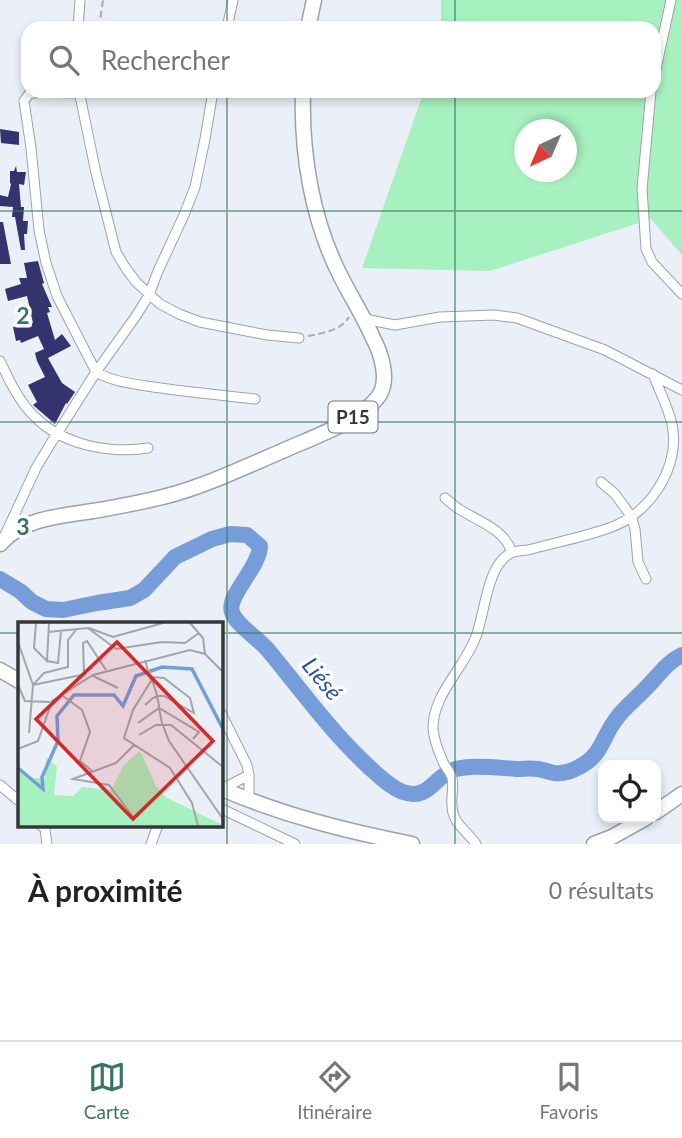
<!DOCTYPE html>
<html lang="fr">
<head>
<meta charset="utf-8">
<style>
  body { margin:0; font-family:Lato,sans-serif; background:#f2f2f2; color:#222 }
  .controls { position:absolute; right:21px; bottom:21px; display:grid; overflow:hidden; border-radius:14px; box-shadow:0 4px 10px #0003 }
  .controls button { width:63px; height:63px; display:grid; place-items:center; padding:0; border:0; border-bottom:2px solid #e0e0e0; background:#fff; color:#222; font:35px sans-serif }
  .compass { position:absolute; left:514px; top:119px; width:63px; height:63px; border-radius:50%; background:#fff; box-shadow:0 4px 10px #0003; rotate:224deg }
  .list { margin:0; padding:0; list-style:none }
  h2 { display:flex; justify-content:space-between; align-items:center; height:91px; margin:0; padding:0 28px; font-size:30px }
  h2 small { font-size:23px; font-weight:400; color:#767676 }
  .icon { flex:none; width:38px; height:38px; fill:none; stroke:currentColor; stroke-width:2; stroke-linecap:round; stroke-linejoin:round }
  .map { position:relative; flex:none; width:682px; height:844px; overflow:hidden }
  .search { position:absolute; background:#fff; box-shadow:0 4px 10px #0003; left:21px; right:21px; top:21px; height:77px; display:flex; align-items:center; gap:18px; box-sizing:border-box; padding:0 24px; border-radius:21px; color:#767676; font-size:26px }
  .sheet { height:196px; background:#fff }
  nav { display:flex; justify-content:space-around; align-items:center; box-sizing:border-box; height:98px; border-top:2px solid #e0e0e0; background:#fff; font-size:19px; color:#767676 }
  nav a { display:grid; justify-items:center; gap:4px }
  nav .on { color:#397662 }
  .map>svg:first-child { display:block }
</style>
</head>
<body>
<div class="map">
<svg width="682" height="844" viewBox="0 0 682 844">
  <rect width="100%" height="100%" fill="#ebeff7"/>
  <!-- green -->
  <path fill="#a7f1c0" fill-rule="evenodd" d="M441,0H682V255L651,219L490,271L362,268L424,91H654V28H441ZM524,130H566V172H524Z"/>
  <g fill="none" stroke-linecap="round" stroke-linejoin="round">
    <!-- river -->
    <path stroke="#769dda" stroke-width="16" d="M0,579L20,591L32,602L46,609L63,610L97,603L130,598L144,590L175,557L212,539L230,534L247,535L260,546C260,567 226,596 232,612C235,624 260,640 268,650C301,690 331,732 369,767C379,776 390,787 403,792C427,800 432,781 449,772C455,768 462,768 469,767C486,766 501,768 517,769C524,769 531,768 538,769C544,770 549,772 554,773C562,774 572,771 579,767C601,756 602,739 614,722C623,708 636,699 647,687C658,676 667,662 682,655"/>
  </g>
  <!-- building -->
  <path fill="#34336e" d="M0,129L19,132V145L1,143Z
    M16,166L17,172H26L24,185L19,184L21,207H24L23,221H28L27,234H24L25,250H21L15,217H12L13,207L0,206V195L8,197L11,184L10,183V171H14Z
    M0,222H3L11,264H0Z
    M38,261L44,283L42,284L52,307H48L50,312L47,313L55,340L62,334L71,346L48,358L62,383L75,392L67,404L66,403L55,424L33,405L37,402L28,385L45,377L37,361L35,353L44,349L38,336L21,343L20,340L16,341L13,327L33,323L27,296L8,301L5,289L21,284L19,278H27L24,263Z"/>
  <g fill="none" stroke-linecap="round" stroke-linejoin="round">
    <defs>
      <path id="minor" d="M78,28L80,0
        M227,28L233,0
        M654,78L671,0
        M79,91L96,173L116,252L125,267L136,282L160,304L179,314L200,322L267,335L299,338
        M651,91L642,189L646,249L652,262L682,294
        M79,93L39,92L29,94L24,101L31,148L39,230L46,263L57,296L96,372C114,382 133,384 153,387C187,392 221,395 255,399
        M365,319L395,325L440,317L494,315L517,318L605,350L682,390
        M0,361C9,380 19,402 35,417C63,445 110,454 148,448
        M601,482L615,494L631,516L635,529L638,562L646,579
        M445,498C450,502 454,506 459,509C479,522 503,528 512,552
        M5,535L36,468L51,443L96,372L136,316L149,295L158,271L184,215L195,187L205,139L213,91
        M220,711L247,765L249,775V800
        M0,785L19,801
        M222,789L249,775
        M220,808L295,844
        M41,825L45,829L47,844
        M151,844L158,825
        M476,844C466,830 452,823 452,805C451,796 454,786 452,778C451,773 446,768 444,764C439,753 434,741 433,729C432,696 463,669 475,639C485,616 486,565 511,553C517,550 525,551 532,549C557,542 584,537 609,528C650,514 681,467 672,424C668,407 659,390 653,374"/>
      <path id="primary" d="M308,28L314,0
        M0,544C23,518 61,516 93,511C112,508 131,504 150,500C195,491 238,470 280,452C308,439 363,421 380,394C389,378 381,353 373,338C364,317 351,297 341,277C312,221 301,153 303,91"/>
      <path id="trunk" d="M0,670L19,681
        M220,788C282,815 346,831 412,844
        M656,812L682,794
        M594,844L612,837L646,818"/>
    </defs>
    <!-- minor casing -->
    <use href="#minor" stroke="#9ea1a9" stroke-width="11"/>
    <!-- primary casing -->
    <use href="#primary" stroke="#9ea1a9" stroke-width="17"/>
    <!-- trunk casing -->
    <use href="#trunk" stroke="#9ea1a9" stroke-width="17"/>
    <!-- path -->
    <path stroke="#a7aab0" stroke-width="2" stroke-dasharray="7 3.5" stroke-linecap="butt" d="M99,28L103,0
      M308,336C323,333 340,331 349,317"/>
    <!-- minor -->
    <use href="#minor" stroke="#fff" stroke-width="9"/>
    <!-- primary -->
    <use href="#primary" stroke="#fff" stroke-width="14"/>
    <!-- trunk -->
    <use href="#trunk" stroke="#fff" stroke-width="14"/>
  </g>
  <!-- grid -->
  <path fill="none" stroke="#397662" stroke-width="2" stroke-opacity="0.55" d="M227,0V28M455,0V28M227,91V844M455,91V844M0,211H682M0,422H682M0,633H19M220,633H682"/>
  <g text-anchor="middle" stroke-width="7" stroke-linejoin="round" paint-order="stroke">
    <!-- shield labels -->
    <rect fill="#fff" stroke="#727375" stroke-width="2" x="328.5" y="401.5" width="49" height="31" rx="5"/>
    <g font-size="19" font-weight="bold" fill="#36373a">
      <text x="353" y="424">P15</text>
    </g>
    <!-- water labels -->
    <g font-size="23" font-style="italic" fill="#26559e" stroke="#fff">
      <text transform="translate(322 679) rotate(50)" y="8">Liésé</text>
    </g>
  </g>
  <!-- overview -->
  <g transform="translate(18 622)">
    <rect width="205" height="205" fill="#ebeff7"/>
    <path d="M122,129L138,164L149,176L203,202L205,198V204H0V143L11,156H27L28,135L39,145L36,173L55,174L64,165L93,168L106,143Z" fill="#a7f1c0"/>
    <path fill="none" stroke="#769dda" stroke-width="3.5" d="M0,146L25,167L24,155L40,119L39,94L56,73H96L105,84L118,54L144,45L174,47L205,107"/>
    <path fill="none" stroke="#a3a5ab" stroke-width="2" d="M18,1L16,26L29,39L31,1M172,1L185,16L187,32M71,6L95,15L145,1M30,10L70,6L98,27L144,20L167,21L181,11M0,20L15,63L11,111M127,38L133,59L115,88L106,116L152,146L174,181L180,204M29,39L40,41L43,9M66,52L65,21L69,19L88,48M75,54L100,66M0,63L7,79L32,80M15,63L26,51L50,45V18L58,8M15,63L68,52M45,74L64,88L72,110L62,139L74,149M127,83L135,76L137,75H139L141,74H146L176,91L172,76L146,56L133,55L139,73V75L141,83V86L144,101L151,119L205,197M120,101L141,86L181,110L175,117M121,113L138,103H153L205,145M116,123L98,141L55,157L91,163L116,196M0,127L20,119L34,79L75,53L172,28L187,32L205,50"/>
    <path fill="#d62828" fill-opacity="0.15" stroke="#d62828" stroke-width="3.5" d="M99,20L195,119L115,197L18,97Z"/>
    <rect width="205" height="205" fill="none" stroke="#36373a" stroke-width="3.5"/>
  </g>
  <g font-size="23" text-anchor="middle" font-weight="bold" fill="#397662" stroke="#fff" stroke-width="7" stroke-linejoin="round" paint-order="stroke">
    <text x="23" y="324">2</text>
    <text x="23" y="535">3</text>
  </g>
</svg>
<div class="controls">
<button><svg class="icon" aria-label="locate" viewBox="0 0 24 24"><circle cx="12" cy="12" r="6"/><path d="M12 2v4M12 18v4M2 12h4M18 12h4"/></svg></button>
</div>
<svg class="compass" viewBox="-18 -18 36 36"><path d="M0-13l5 13h-10z" fill="#e53935"/><path d="M0 13l5-13h-10z" fill="#767676"/></svg>
<div class="search"><svg class="icon" aria-label="search" viewBox="0 0 24 24"><circle cx="10" cy="10" r="6"/><path d="M15 15l6 6"/></svg>Rechercher</div>
</div>
<section class="sheet">
<h2>À proximité<small>0 résultats</small></h2>
<ul class="list">
</ul>
</section>
<nav>
<a class="on"><svg class="icon" aria-label="map" viewBox="0 0 24 24"><path d="M3 6l6-2 6 2 6-2v14l-6 2-6-2-6 2zM9 4v14M15 6v14"/></svg>Carte</a>
<a><svg class="icon" aria-label="directions" viewBox="0 0 24 24"><path d="M12 3l9 9-9 9-9-9zM9 14v-3h6M13 9l2 2-2 2"/></svg>Itinéraire</a>
<a><svg class="icon" aria-label="saved" viewBox="0 0 24 24"><path d="M7 4h10v16l-5-4-5 4z"/></svg>Favoris</a>
</nav>
</body>
</html>
